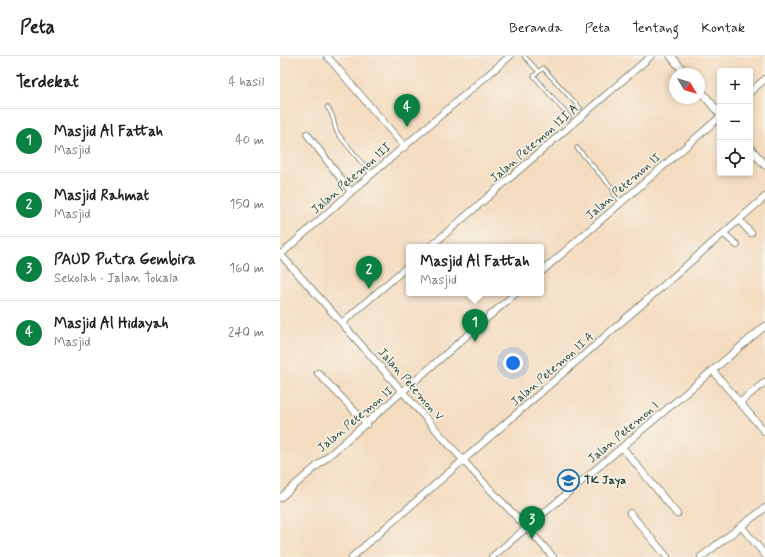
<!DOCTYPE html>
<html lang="id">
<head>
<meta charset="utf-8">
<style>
  body { margin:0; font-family:Mynerve,sans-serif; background:#f2f2f2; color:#222 }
  .controls { position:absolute; right:12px; top:12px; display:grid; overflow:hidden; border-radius:4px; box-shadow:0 2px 6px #0003 }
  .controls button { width:36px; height:36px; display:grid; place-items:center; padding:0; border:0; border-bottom:1px solid #e0e0e0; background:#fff; color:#222; font:20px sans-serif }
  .compass { position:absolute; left:389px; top:12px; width:36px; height:36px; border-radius:50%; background:#fff; box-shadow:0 2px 6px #0003; rotate:128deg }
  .you { position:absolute; left:233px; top:307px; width:14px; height:14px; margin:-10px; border:3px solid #fff; border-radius:50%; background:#1a73e8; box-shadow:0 0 0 6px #1a73e833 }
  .badge { display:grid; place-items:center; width:26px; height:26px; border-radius:50%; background:#0b8043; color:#fff; font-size:13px; font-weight:700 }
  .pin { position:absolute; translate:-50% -33px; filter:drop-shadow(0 1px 2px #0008) }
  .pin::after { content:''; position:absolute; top:21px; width:14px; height:12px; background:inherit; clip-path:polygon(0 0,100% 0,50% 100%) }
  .popup { position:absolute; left:126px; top:188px; width:138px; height:52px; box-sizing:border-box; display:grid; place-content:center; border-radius:4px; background:#fff; filter:drop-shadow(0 1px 3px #0005); font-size:13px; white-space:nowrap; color:#767676 }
  .popup b { font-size:15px; color:#222 }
  .popup::after { content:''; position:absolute; left:50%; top:100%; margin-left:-8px; border:8px solid transparent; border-top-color:#fff }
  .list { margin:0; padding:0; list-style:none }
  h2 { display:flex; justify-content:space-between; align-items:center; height:52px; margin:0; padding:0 16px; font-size:17px }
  h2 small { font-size:13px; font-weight:400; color:#767676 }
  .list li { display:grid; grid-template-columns:26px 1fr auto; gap:12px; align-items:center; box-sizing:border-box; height:64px; padding:0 16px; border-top:1px solid #e0e0e0 }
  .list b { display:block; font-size:15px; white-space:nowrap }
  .list p { margin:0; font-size:13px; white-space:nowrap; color:#767676 }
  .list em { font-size:13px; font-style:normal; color:#767676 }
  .icon { flex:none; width:22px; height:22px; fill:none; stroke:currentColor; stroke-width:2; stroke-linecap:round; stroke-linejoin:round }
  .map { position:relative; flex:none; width:485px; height:501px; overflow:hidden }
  header { display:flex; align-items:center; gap:24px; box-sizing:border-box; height:56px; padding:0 20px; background:#fff; border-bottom:1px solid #e0e0e0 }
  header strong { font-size:19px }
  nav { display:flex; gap:22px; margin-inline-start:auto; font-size:14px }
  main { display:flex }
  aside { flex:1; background:#fff }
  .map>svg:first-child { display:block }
</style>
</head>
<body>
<header>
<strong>Peta</strong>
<nav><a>Beranda</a><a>Peta</a><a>Tentang</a><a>Kontak</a></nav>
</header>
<main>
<aside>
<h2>Terdekat<small>4 hasil</small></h2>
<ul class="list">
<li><span class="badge">1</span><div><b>Masjid Al Fattah</b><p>Masjid</p></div><em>40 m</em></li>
<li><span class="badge">2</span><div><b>Masjid Rahmat</b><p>Masjid</p></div><em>150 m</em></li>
<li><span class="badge">3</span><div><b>PAUD Putra Gembira</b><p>Sekolah · Jalan Tokala</p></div><em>160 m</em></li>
<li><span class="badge">4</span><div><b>Masjid Al Hidayah</b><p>Masjid</p></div><em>240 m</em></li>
</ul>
</aside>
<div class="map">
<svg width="485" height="501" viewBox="0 0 485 501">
  <rect width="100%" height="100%" fill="#f7f3e8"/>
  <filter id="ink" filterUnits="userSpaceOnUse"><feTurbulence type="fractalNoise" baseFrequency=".025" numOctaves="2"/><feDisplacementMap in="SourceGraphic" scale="8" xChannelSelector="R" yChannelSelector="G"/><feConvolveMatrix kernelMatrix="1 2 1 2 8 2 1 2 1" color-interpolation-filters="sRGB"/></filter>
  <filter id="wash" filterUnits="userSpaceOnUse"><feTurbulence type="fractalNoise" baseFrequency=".012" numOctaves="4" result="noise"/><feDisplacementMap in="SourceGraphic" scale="16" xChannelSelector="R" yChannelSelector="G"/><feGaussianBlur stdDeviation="0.9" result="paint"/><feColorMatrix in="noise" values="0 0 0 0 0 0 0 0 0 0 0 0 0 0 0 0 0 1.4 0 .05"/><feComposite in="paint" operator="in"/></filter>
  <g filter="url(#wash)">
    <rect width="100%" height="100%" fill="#f4dcc0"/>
  </g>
  <g filter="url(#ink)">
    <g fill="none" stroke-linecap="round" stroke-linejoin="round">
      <defs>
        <path id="service" d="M244,0L258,15
          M47,51C56,61 52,68 58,78L92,119
          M289,61L254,20L263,12L300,52
          M297,92L334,134V138L342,146"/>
        <path id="minor" d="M47,0L125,91
          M470,36L485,23
          M27,78L71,136
          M459,164L471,177
          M444,178L457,189
          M150,191L371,0
          M0,198C62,266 121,335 183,404C212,437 244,467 273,501
          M0,199L71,136L230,0
          M261,216L440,61
          M63,266L129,209
          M433,315L485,376
          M38,317L87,368
          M459,347L485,326
          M342,391L397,458
          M0,442L236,237
          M350,457L387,501
          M461,470L485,499
          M72,501L485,141
          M212,501L485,270
          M421,501L485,452"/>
        <path id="tertiary" d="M391,0L406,18
          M419,33L440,58
          M470,92L485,109"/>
      </defs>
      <!-- service casing -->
      <use href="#service" stroke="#8a8c7a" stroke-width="5"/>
      <!-- minor casing -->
      <use href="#minor" stroke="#8a8c7a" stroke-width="8"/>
      <!-- tertiary casing -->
      <use href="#tertiary" stroke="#8a8c7a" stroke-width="9"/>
      <!-- service -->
      <use href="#service" stroke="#fff" stroke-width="3"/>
      <!-- minor -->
      <use href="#minor" stroke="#fff" stroke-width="6"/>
      <!-- tertiary -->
      <use href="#tertiary" stroke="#fff" stroke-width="7"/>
    </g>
  </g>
  <!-- icons -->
  <defs>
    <symbol id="school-ring" viewBox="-11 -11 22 22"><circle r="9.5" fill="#f7f3e8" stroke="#1f6fb2" stroke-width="1.5"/><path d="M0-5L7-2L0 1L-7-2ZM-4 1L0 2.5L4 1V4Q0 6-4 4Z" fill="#1f6fb2"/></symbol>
  </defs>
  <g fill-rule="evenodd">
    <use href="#school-ring" x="276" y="412" width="25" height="25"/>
  </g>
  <g text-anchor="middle" stroke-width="3" stroke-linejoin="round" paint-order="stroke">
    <!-- street labels -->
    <g font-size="12" fill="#1f3d34" stroke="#f7f3e8">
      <text transform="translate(254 87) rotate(-41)" y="4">Jalan Petemon III A</text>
      <text transform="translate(71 122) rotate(-41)" y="4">Jalan Petemon III</text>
      <text transform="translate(343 130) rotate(-41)" y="4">Jalan Petemon II</text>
      <text transform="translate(272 313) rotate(-41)" y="4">Jalan Petemon II A</text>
      <text transform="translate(131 328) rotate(49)" y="4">Jalan Petemon V</text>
      <text transform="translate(75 363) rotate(-40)" y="4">Jalan Petemon II</text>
      <text transform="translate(343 376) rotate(-40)" y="4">Jalan Petemon I</text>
    </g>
    <!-- poi labels -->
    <g font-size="12" font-weight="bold" fill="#1f3d34" stroke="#f7f3e8" text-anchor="start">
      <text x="304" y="428">TK Jaya</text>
    </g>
  </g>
</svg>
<div class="controls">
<button>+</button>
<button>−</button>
<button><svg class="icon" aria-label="locate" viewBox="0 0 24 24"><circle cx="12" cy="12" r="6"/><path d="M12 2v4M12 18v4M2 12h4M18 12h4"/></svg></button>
</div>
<svg class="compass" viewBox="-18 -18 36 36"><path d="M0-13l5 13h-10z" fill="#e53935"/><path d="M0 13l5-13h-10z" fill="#767676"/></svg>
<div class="you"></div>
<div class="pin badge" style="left:195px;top:286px">1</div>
<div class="popup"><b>Masjid Al Fattah</b>Masjid</div>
<div class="pin badge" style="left:89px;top:233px">2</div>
<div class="pin badge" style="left:252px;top:483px">3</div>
<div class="pin badge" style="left:127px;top:71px">4</div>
</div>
</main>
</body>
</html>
